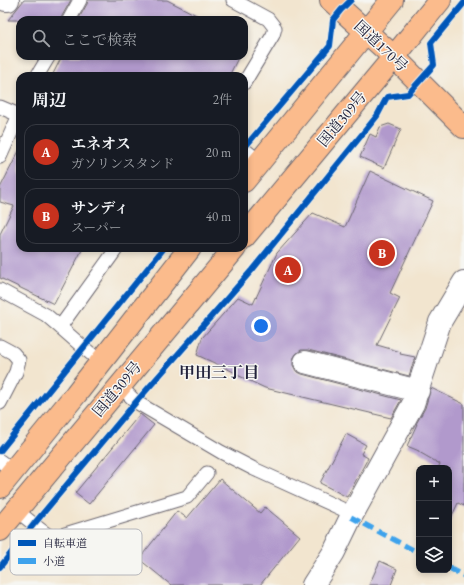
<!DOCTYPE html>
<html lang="ja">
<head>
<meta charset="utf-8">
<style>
  body { margin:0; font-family:"EB Garamond","Noto Serif JP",serif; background:#242831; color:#f1f3f6 }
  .controls { position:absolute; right:12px; bottom:12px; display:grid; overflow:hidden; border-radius:8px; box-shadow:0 2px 6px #0003 }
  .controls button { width:36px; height:36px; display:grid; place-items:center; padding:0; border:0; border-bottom:1px solid #363941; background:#171b24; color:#f1f3f6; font:20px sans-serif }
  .you { position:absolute; left:261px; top:326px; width:14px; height:14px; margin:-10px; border:3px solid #fff; border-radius:50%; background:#1a73e8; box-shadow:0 0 0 6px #1a73e833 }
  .badge { display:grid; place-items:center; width:26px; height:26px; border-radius:50%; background:#c8321e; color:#fff; font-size:13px; font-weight:700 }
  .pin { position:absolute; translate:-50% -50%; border:2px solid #fff; box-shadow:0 1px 4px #0006 }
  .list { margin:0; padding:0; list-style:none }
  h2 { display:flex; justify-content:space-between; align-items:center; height:52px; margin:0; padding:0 16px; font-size:17px }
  h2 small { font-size:13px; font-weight:400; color:#9ea1a6 }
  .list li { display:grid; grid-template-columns:26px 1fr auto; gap:12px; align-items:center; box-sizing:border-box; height:56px; margin:0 8px 8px; padding:0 8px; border:1px solid #363941; border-radius:12px }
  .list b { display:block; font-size:15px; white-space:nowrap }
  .list p { margin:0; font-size:13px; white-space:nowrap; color:#9ea1a6 }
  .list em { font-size:13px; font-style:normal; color:#9ea1a6 }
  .icon { flex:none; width:22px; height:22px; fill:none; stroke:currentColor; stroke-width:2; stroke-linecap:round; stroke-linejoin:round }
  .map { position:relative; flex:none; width:464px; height:585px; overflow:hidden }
  .search { position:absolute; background:#171b24; box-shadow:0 2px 6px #0003; left:16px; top:16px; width:232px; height:44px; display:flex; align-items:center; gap:10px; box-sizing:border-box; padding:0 14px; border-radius:12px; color:#9ea1a6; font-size:15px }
  .panel { position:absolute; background:#171b24; box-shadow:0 2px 6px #0003; left:16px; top:72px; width:232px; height:180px; border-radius:12px }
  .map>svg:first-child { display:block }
</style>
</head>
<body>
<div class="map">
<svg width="464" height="585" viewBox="0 0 464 585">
  <rect width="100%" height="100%" fill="#f6f6f2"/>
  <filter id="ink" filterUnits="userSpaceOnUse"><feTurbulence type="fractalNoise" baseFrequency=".025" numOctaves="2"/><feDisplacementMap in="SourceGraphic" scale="8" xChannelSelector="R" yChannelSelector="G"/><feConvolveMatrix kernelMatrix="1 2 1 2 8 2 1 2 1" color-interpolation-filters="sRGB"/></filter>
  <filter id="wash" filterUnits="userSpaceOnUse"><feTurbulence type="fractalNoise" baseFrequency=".012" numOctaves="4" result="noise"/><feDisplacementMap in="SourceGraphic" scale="16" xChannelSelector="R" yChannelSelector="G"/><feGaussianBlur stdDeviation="0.9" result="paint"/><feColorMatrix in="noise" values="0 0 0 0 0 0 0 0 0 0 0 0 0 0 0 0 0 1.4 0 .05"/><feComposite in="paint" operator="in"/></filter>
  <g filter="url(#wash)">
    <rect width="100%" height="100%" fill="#f2e5cf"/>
    <g id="blocks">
      <!-- building -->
      <path fill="#b199cc" d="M24,0H71L62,16L61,20H8Z
        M88,0H167L206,20H78L87,4Z
        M62,56H239L229,76H52Z
        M389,124L401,129L384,168L360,157L370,134L376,137L380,127Z
        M20,149V248H83L54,304L0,278V234L14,206L0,202V188Z
        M370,171L433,201L390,293L400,298L377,345L401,352L400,354L415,357L409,376L308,350H301L296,354L293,359V365L296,371L302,374L401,400L391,418L265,388L235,374L236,373L197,355L202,338L238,297L253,304L277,253L313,213L345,227Z
        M431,388L464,404V506L458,503L450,520L449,519V468H438L440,464L419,452V451L407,446L417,424H416L425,408Z
        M140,414L154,425L89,504L75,493Z
        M346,434L366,445L361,454L368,458L347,497L320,483Z
        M220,479L260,513L265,507L300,536L260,585H171L139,559L177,511L187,518Z
        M380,561L397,569L391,585H369Z"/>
    </g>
  </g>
  <g filter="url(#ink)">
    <use href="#blocks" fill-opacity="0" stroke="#6b666f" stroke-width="1"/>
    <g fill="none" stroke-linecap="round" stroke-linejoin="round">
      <defs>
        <path id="service" d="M233,0L268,19L275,28L273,35L244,83
          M69,20L80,0
          M37,76L49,56
          M0,107L19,115
          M244,149L260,162
          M0,157L20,113
          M0,290L46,315L60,327
          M0,346L13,353L19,360L16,372L0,403
          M101,362L84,348L60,327L117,248
          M120,386L136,402L221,452L254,469L353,514
          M0,461L13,471
          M16,510L41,530L52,538L187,497L207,473"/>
        <path id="minor" d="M6,0H8
          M305,362L418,391
          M313,585L334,552L351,517L413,404L440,322L464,282"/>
        <path id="trunk" d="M331,0L394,57L464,127
          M244,181L392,0
          M244,237L394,57L440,0
          M0,487L76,394L190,248
          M0,530L235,248"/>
      </defs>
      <!-- service casing -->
      <use href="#service" stroke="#6b666f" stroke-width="15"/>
      <!-- minor casing -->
      <use href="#minor" stroke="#6b666f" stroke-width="24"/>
      <!-- trunk casing -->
      <use href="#trunk" stroke="#6b666f" stroke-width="24"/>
      <!-- service -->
      <use href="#service" stroke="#fff" stroke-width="13"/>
      <!-- minor -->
      <use href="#minor" stroke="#fff" stroke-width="22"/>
      <!-- trunk -->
      <use href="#trunk" stroke="#fbbb8c" stroke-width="22"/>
      <!-- quiet -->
      <path stroke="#3ea2ec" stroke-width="5" stroke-dasharray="10 5" stroke-linecap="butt" d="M351,517L419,553
        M449,568L464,576"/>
      <defs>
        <path id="cycleway" d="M244,148L330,46L333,20L341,10L351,0
          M0,451L164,248
          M0,567L34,524L136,402L252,270L377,116L387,97L408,94L434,65L431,43L464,3"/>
      </defs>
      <!-- cycleway casing -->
      <use href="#cycleway" stroke="#f6f6f2" stroke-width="8"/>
      <!-- cycleway -->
      <use href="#cycleway" stroke="#0057b8" stroke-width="6"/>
    </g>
  </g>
  <g text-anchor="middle" stroke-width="3" stroke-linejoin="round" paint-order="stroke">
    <!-- street labels -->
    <g font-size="15" fill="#22223b" stroke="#f6f6f2">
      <text transform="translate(381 46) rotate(43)" y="5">国道170号</text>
      <text transform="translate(342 119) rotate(-50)" y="5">国道309号</text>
      <text transform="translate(117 389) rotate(-50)" y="5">国道309号</text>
    </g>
    <!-- neighbourhood labels -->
    <g font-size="16" font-weight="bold" fill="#22223b" stroke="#f6f6f2">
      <text x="219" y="378">甲田三丁目</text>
    </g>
  </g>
  <!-- legend -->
  <rect x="10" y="529" width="132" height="46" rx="6" fill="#f6f6f2" stroke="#b6b6bb" stroke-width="1"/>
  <rect x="18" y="540" width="18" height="6" fill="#0057b8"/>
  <rect x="18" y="558" width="18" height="6" fill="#3ea2ec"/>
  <g font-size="11" fill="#22223b">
    <text x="43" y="547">自転車道</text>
    <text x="43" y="565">小道</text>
  </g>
</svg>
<div class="controls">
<button>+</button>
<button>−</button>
<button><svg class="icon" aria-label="layers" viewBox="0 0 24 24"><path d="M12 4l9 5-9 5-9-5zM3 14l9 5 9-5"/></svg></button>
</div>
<div class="you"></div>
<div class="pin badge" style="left:288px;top:270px">A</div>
<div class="pin badge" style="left:382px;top:253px">B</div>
<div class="search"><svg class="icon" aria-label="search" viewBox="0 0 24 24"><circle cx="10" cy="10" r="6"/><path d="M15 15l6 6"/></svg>ここで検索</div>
<section class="panel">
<h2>周辺<small>2件</small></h2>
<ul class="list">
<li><span class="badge">A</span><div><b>エネオス</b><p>ガソリンスタンド</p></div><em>20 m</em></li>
<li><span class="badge">B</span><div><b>サンディ</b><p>スーパー</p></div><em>40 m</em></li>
</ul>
</section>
</div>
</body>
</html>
